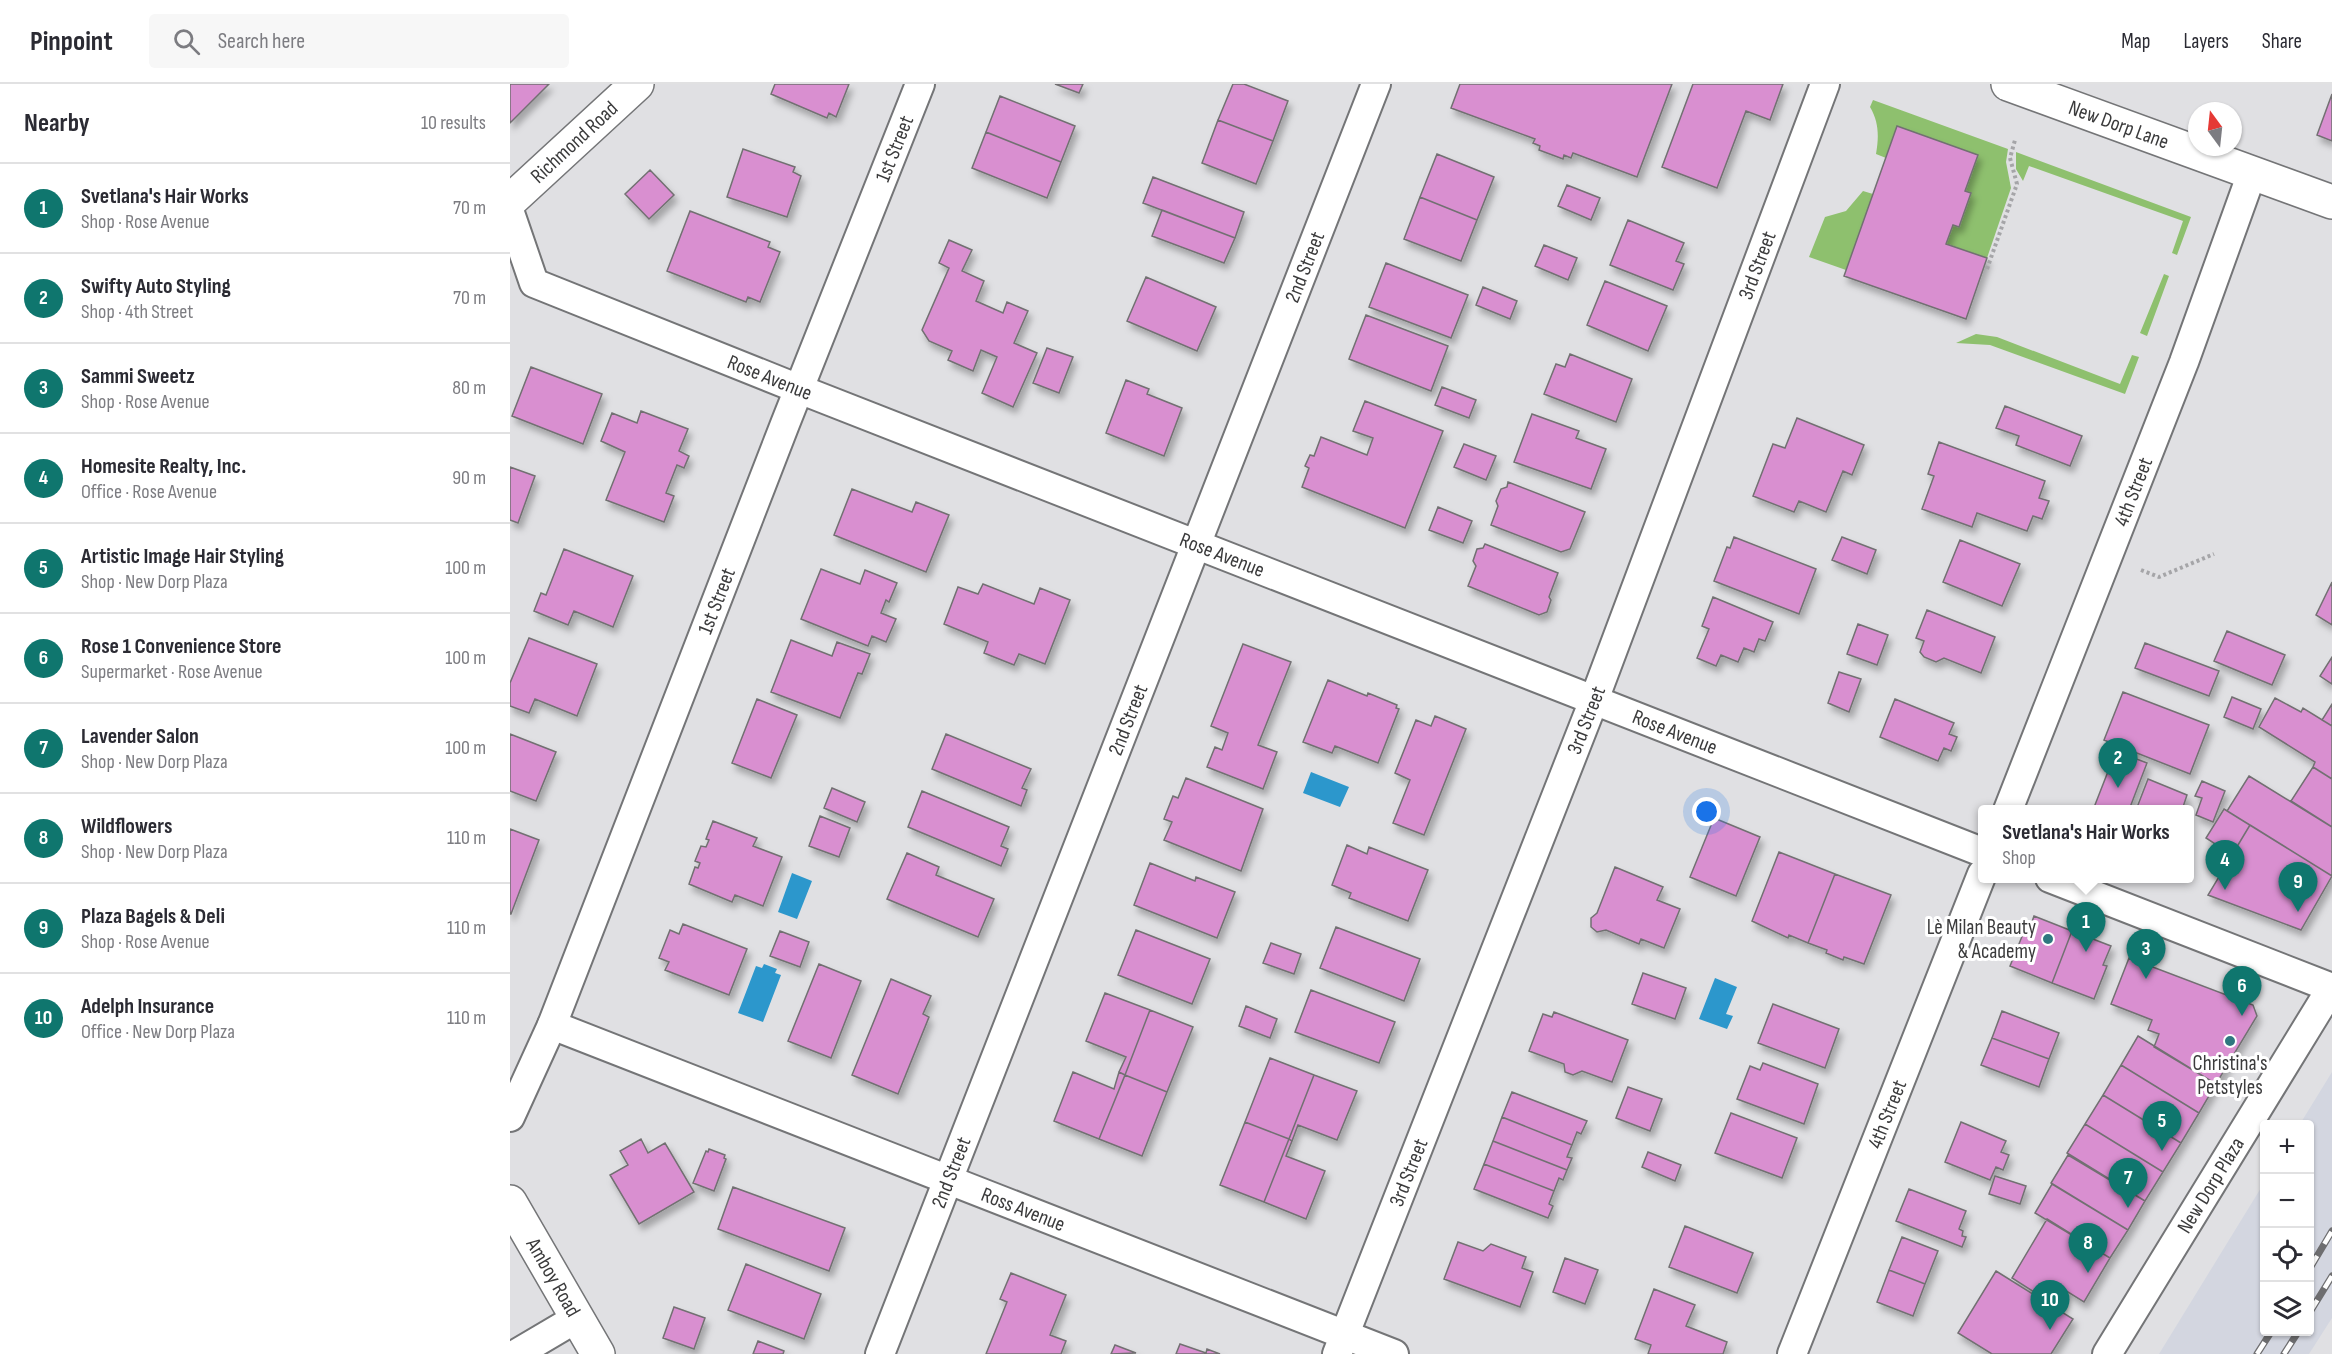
<!DOCTYPE html>
<html lang="en">
<head>
<meta charset="utf-8">
<style>
  body { margin:0; font-family:"Sofia Sans Condensed",sans-serif; background:#f7f7f7; color:#2b2b33 }
  .controls { position:absolute; right:18px; bottom:18px; display:grid; overflow:hidden; border-radius:6px; box-shadow:0 2px 4px #0004 }
  .controls button { width:54px; height:54px; display:grid; place-items:center; padding:0; border:0; border-bottom:2px solid #e1e1e2; background:#fff; color:#2b2b33; font:30px sans-serif }
  .compass { position:absolute; left:1678px; top:18px; width:54px; height:54px; border-radius:50%; background:#fff; box-shadow:0 2px 4px #0004; rotate:345deg }
  .you { position:absolute; left:1197px; top:728px; width:21px; height:21px; margin:-15px; border:4px solid #fff; border-radius:50%; background:#1a73e8; box-shadow:0 0 0 9px #1a73e833 }
  .badge { display:grid; place-items:center; width:39px; height:39px; border-radius:50%; background:#0f766e; color:#fff; font-size:20px; font-weight:700 }
  .pin { position:absolute; translate:-50% -50px; filter:drop-shadow(0 2px 3px #0008) }
  .pin::after { content:''; position:absolute; top:32px; width:21px; height:18px; background:inherit; clip-path:polygon(0 0,100% 0,50% 100%) }
  .popup { position:absolute; left:1468px; top:721px; width:216px; height:78px; box-sizing:border-box; display:grid; place-content:center; border-radius:6px; background:#fff; filter:drop-shadow(0 2px 4px #0005); font-size:20px; white-space:nowrap; color:#7c7c81 }
  .popup b { font-size:22px; color:#2b2b33 }
  .popup::after { content:''; position:absolute; left:50%; top:100%; margin-left:-12px; border:12px solid transparent; border-top-color:#fff }
  .list { margin:0; padding:0; list-style:none }
  h2 { display:flex; justify-content:space-between; align-items:center; height:78px; margin:0; padding:0 24px; font-size:26px }
  h2 small { font-size:20px; font-weight:400; color:#7c7c81 }
  .list li { display:grid; grid-template-columns:39px 1fr auto; gap:18px; align-items:center; box-sizing:border-box; height:90px; padding:0 24px; border-top:2px solid #e1e1e2 }
  .list b { display:block; font-size:22px; white-space:nowrap }
  .list p { margin:0; font-size:20px; white-space:nowrap; color:#7c7c81 }
  .list em { font-size:20px; font-style:normal; color:#7c7c81 }
  .icon { flex:none; width:33px; height:33px; fill:none; stroke:currentColor; stroke-width:2; stroke-linecap:round; stroke-linejoin:round }
  .map { position:relative; flex:none; width:1822px; height:1270px; overflow:hidden }
  header { display:flex; align-items:center; gap:36px; box-sizing:border-box; height:84px; padding:0 30px; background:#fff; border-bottom:2px solid #e1e1e2 }
  header strong { font-size:28px }
  nav { display:flex; gap:33px; margin-inline-start:auto; font-size:21px }
  .search { width:420px; height:54px; background:#f7f7f7; display:flex; align-items:center; gap:15px; box-sizing:border-box; padding:0 21px; border-radius:6px; color:#7c7c81; font-size:22px }
  main { display:flex }
  aside { flex:1; background:#fff }
  .map>svg:first-child { display:block }
</style>
</head>
<body>
<header>
<strong>Pinpoint</strong>
<div class="search"><svg class="icon" aria-label="search" viewBox="0 0 24 24"><circle cx="10" cy="10" r="6"/><path d="M15 15l6 6"/></svg>Search here</div>
<nav><a>Map</a><a>Layers</a><a>Share</a></nav>
</header>
<main>
<aside>
<h2>Nearby<small>10 results</small></h2>
<ul class="list">
<li><span class="badge">1</span><div><b>Svetlana's Hair Works</b><p>Shop · Rose Avenue</p></div><em>70 m</em></li>
<li><span class="badge">2</span><div><b>Swifty Auto Styling</b><p>Shop · 4th Street</p></div><em>70 m</em></li>
<li><span class="badge">3</span><div><b>Sammi Sweetz</b><p>Shop · Rose Avenue</p></div><em>80 m</em></li>
<li><span class="badge">4</span><div><b>Homesite Realty, Inc.</b><p>Office · Rose Avenue</p></div><em>90 m</em></li>
<li><span class="badge">5</span><div><b>Artistic Image Hair Styling</b><p>Shop · New Dorp Plaza</p></div><em>100 m</em></li>
<li><span class="badge">6</span><div><b>Rose 1 Convenience Store</b><p>Supermarket · Rose Avenue</p></div><em>100 m</em></li>
<li><span class="badge">7</span><div><b>Lavender Salon</b><p>Shop · New Dorp Plaza</p></div><em>100 m</em></li>
<li><span class="badge">8</span><div><b>Wildflowers</b><p>Shop · New Dorp Plaza</p></div><em>110 m</em></li>
<li><span class="badge">9</span><div><b>Plaza Bagels &amp; Deli</b><p>Shop · Rose Avenue</p></div><em>110 m</em></li>
<li><span class="badge">10</span><div><b>Adelph Insurance</b><p>Office · New Dorp Plaza</p></div><em>110 m</em></li>
</ul>
</aside>
<div class="map">
<svg width="1822" height="1270" viewBox="0 0 1822 1270">
  <defs>
    <filter id="shadow"><feDropShadow dx="3.5" dy="6" stdDeviation="3" flood-color="#0004"/></filter>
  </defs>
  <rect width="100%" height="100%" fill="#e0e0e3"/>
  <!-- built -->
  <path fill="#d3d6e0" d="M1822,988V1234L1799,1270H1649L1754,1099V1248H1800V1040H1790Z"/>
  <!-- green -->
  <path fill="#8ec06e" d="M1363,16L1498,65L1496,78L1501,104L1477,174L1436,160L1443,141L1449,143L1461,109L1455,107L1387,42L1376,74L1366,70C1369,53 1369,38 1360,23Z
    M1506,68L1681,133L1667,171L1662,169L1673,137L1519,82L1513,97L1506,85Z
    M1353,107L1363,110L1336,186L1299,173L1315,133L1336,127Z
    M1654,190L1659,192L1637,252L1630,249Z
    M1466,250L1487,253L1610,300L1622,271L1629,273L1615,310L1480,261L1446,259Z"/>
  <!-- water -->
  <path fill="#2c97cc" d="M801,688L839,703L830,723L793,709Z
    M282,789L302,797L287,835L268,828Z
    M254,880L267,885L265,889L271,891L253,938L228,929L246,882L252,884Z
    M1205,894L1227,903L1216,930L1223,932L1217,945L1189,935Z"/>
  <!-- building -->
  <path fill="#d98fd0" stroke="#727072" stroke-width="1.5" filter="url(#shadow)" d="M0,0H39L0,39Z
    M265,0H339L326,33L319,29L317,34L261,10Z
    M545,0H573L569,9Z
    M723,0H734L778,17L763,57L708,36Z
    M950,0H1162L1127,93L1063,69L1061,74L1054,71L1053,75L1029,66L1030,62L1023,59L1025,55L941,24Z
    M1183,0H1273L1260,36L1236,27L1207,104L1152,83Z
    M1822,10V57L1807,51Z
    M490,12L565,42L551,78L476,48Z
    M708,36L763,57L746,100L692,79Z
    M1387,42L1468,71L1455,107L1461,109L1449,143L1443,141L1436,160L1477,174L1456,235L1334,192Z
    M476,48L551,78L537,114L462,84Z
    M233,65L285,83L283,88L291,92L277,133L217,113Z
    M927,70L984,93L967,136L910,113Z
    M140,86L164,111L139,135L115,110Z
    M643,93L734,128L725,154L633,119Z
    M1057,101L1090,114L1081,136L1048,122Z
    M910,113L967,136L951,177L894,155Z
    M652,126L725,154L714,179L642,152Z
    M180,127L260,158L258,163L270,168L250,218L238,213L236,218L157,187Z
    M1118,136L1174,159L1166,177L1174,180L1163,206L1100,181Z
    M439,156L462,166L452,187L474,197L466,217L493,229L497,218L518,227L504,259L527,269L503,323L472,309L487,273L471,266L463,287L438,276L442,267L419,257L412,246L439,184L429,179Z
    M1034,161L1067,174L1058,196L1025,182Z
    M876,179L958,211L941,254L859,223Z
    M636,193L706,223L687,267L617,237Z
    M1095,197L1157,222L1138,267L1077,241Z
    M973,203L1007,217L1000,235L966,221Z
    M856,231L938,262L921,307L839,275Z
    M537,264L563,273L549,309L523,299Z
    M1060,270L1122,295L1106,338L1034,310L1046,280L1055,283Z
    M21,283L92,310L73,360L2,332Z
    M616,296L639,305L637,310L672,324L654,372L596,349Z
    M932,303L966,316L959,334L925,321Z
    M855,317L933,347L895,444L792,403L799,384L795,382L800,371L804,372L811,353L857,371L863,354L843,347Z
    M1495,322L1572,352L1560,382L1506,361L1509,352L1486,344Z
    M131,327L178,345L169,367L179,372L174,384L167,381L156,409L164,412L154,438L96,416L115,368L91,357L102,329L127,339Z
    M1022,330L1069,347L1066,354L1096,365L1081,405L1004,378Z
    M1287,334L1354,361L1342,391L1333,387L1316,428L1289,417L1284,428L1243,412L1263,360L1275,364Z
    M1429,358L1535,397L1529,414L1539,417L1532,435L1523,432L1517,447L1467,429L1462,443L1412,425L1424,392L1418,390Z
    M954,360L986,372L976,396L944,383Z
    M0,383L25,392L8,439L0,436Z
    M998,398L1075,428L1060,465L1051,468L981,441L988,422L986,417L991,405L997,403Z
    M342,405L402,428L406,418L439,431L416,488L324,451Z
    M928,423L962,437L953,459L919,446Z
    M1224,453L1306,485L1289,530L1204,497L1217,463L1220,464Z
    M1332,453L1366,466L1357,490L1322,476Z
    M1450,456L1510,480L1492,522L1433,498Z
    M975,460L1048,489L1039,513L1041,516L1037,528L1029,531L958,502L966,482L963,477L967,465L973,464Z
    M54,465L123,492L103,543L64,527L58,541L24,527L31,509L36,511Z
    M311,485L350,500L355,486L387,499L379,518L376,516L371,529L386,535L376,558L362,552L358,562L291,535Z
    M1822,498V541L1806,531Z
    M473,500L524,520L530,504L560,516L535,580L509,570L504,581L474,569L478,558L434,540L448,503L468,510Z
    M1203,513L1263,538L1255,557L1249,555L1244,568L1234,564L1228,578L1211,571L1206,582L1187,574L1199,545L1192,542Z
    M1417,526L1485,553L1471,589L1434,574L1426,578L1414,573L1410,568L1414,557L1406,554Z
    M1348,540L1378,551L1367,581L1337,570Z
    M1717,547L1775,571L1762,601L1704,577Z
    M19,554L87,580L67,632L25,615L19,629L0,622V599Z
    M281,556L322,572L327,558L360,570L352,590L348,589L330,634L261,608Z
    M1635,559L1709,587L1699,612L1625,584Z
    M733,560L781,578L748,661L767,668L753,705L697,683L705,663L712,666L718,649L701,642Z
    M1822,573V600L1810,592Z
    M1329,588L1351,595L1339,628L1318,619Z
    M818,596L857,612L858,609L887,621L886,624L889,625L868,679L825,662L822,669L793,658Z
    M1613,608L1699,641L1680,690L1594,656Z
    M1722,613L1751,625L1743,645L1714,633Z
    M1765,614L1791,628L1793,624L1822,642V695L1803,683L1805,678L1749,643Z
    M247,615L287,631L261,694L222,679Z
    M1385,615L1444,639L1439,650L1447,653L1441,667L1434,664L1428,677L1370,653Z
    M1822,620V642L1812,636Z
    M925,632L956,645L914,751L883,739L900,696L885,689L906,636L921,642Z
    M0,650L46,668L26,717L0,707Z
    M436,650L521,685L512,704L517,706L511,722L422,685Z
    M1606,667L1637,679L1619,726H1583Z
    M1803,683L1822,695V743L1781,717Z
    M1739,692L1822,743V792L1717,727Z
    M676,694L753,725L731,787L654,756L662,738L654,735L663,712L668,714Z
    M1638,695L1677,711L1672,726H1626Z
    M1692,697L1715,707L1703,738L1686,731L1692,714L1685,712Z
    M322,704L355,718L347,738L314,724Z
    M412,707L499,743L491,762L498,765L491,782L398,743Z
    M1714,725L1740,741L1722,771L1696,754Z
    M310,732L340,744L329,773L299,762Z
    M1204,734L1250,753L1226,812L1180,793Z
    M203,737L247,754L243,762L272,773L253,822L225,811L222,818L179,800L185,783L188,784L190,779L185,777L191,762L196,763L199,756L196,755Z
    M1740,741L1822,792L1791,846L1698,811Z
    M0,745L29,756L1,830H0Z
    M837,761L857,770L859,763L918,786L898,837L839,814L841,809L822,801Z
    M1269,768L1325,790L1298,859L1279,851L1278,854L1242,837Z
    M397,769L429,783L426,791L484,815L468,853L377,815Z
    M640,779L685,797L686,793L725,808L707,854L624,821Z
    M1105,783L1153,803L1147,816L1170,825L1154,864L1131,855L1129,860L1096,846L1087,848L1081,843V834L1087,829Z
    M1325,790L1381,811L1354,880L1334,873L1333,876L1316,869L1317,866L1298,859Z
    M1524,832L1562,847L1542,899L1500,882L1513,850L1517,852Z
    M173,840L237,865L219,911L155,886L159,878L149,874L160,846L169,850Z
    M826,843L910,875L894,917L810,884Z
    M626,846L700,875L682,920L608,891Z
    M270,847L299,858L290,883L260,872Z
    M1562,847L1601,862L1593,881L1597,882L1584,915L1542,899Z
    M761,859L791,870L784,890L753,879Z
    M1619,874L1743,921L1747,932L1706,1000L1644,963L1649,950L1638,946L1642,936L1601,920Z
    M309,880L351,897L321,974L278,957Z
    M1133,889L1176,904L1165,935L1122,920Z
    M381,895L421,912L413,930L419,933L388,1010L342,991Z
    M801,906L885,938L869,979L785,948Z
    M595,909L640,926L615,991L609,988L616,973L576,957Z
    M1263,920L1329,945L1315,984L1248,959Z
    M736,922L767,935L760,954L729,942Z
    M640,926L683,943L657,1008L615,991Z
    M1492,927L1549,949L1539,975L1482,954Z
    M1044,928L1118,956L1102,998L1072,987L1063,991L1055,988L1054,980L1019,967L1033,930L1042,933Z
    M1628,952L1706,1000L1689,1029L1611,981Z
    M1482,954L1539,975L1529,1003L1471,981Z
    M760,974L804,991L779,1055L735,1038Z
    M1253,979L1308,1000L1294,1040L1227,1015L1240,982L1250,986Z
    M1611,981L1689,1029L1671,1059L1593,1011Z
    M563,988L604,1005L609,988L615,991L589,1055L544,1037Z
    M615,991L657,1008L632,1072L589,1055Z
    M804,991L847,1007L827,1056L788,1041L782,1057L779,1055Z
    M1118,1003L1152,1015L1140,1047L1106,1034Z
    M1002,1008L1077,1037L1071,1050L1067,1048L1062,1061L992,1033Z
    M1593,1011L1671,1059L1653,1088L1575,1040Z
    M1221,1029L1287,1054L1272,1094L1205,1069Z
    M992,1033L1062,1061L1057,1073L1062,1074L1057,1086L983,1057Z
    M735,1038L779,1055L754,1118L710,1101Z
    M1451,1038L1496,1057L1491,1068L1499,1071L1493,1086L1486,1083L1480,1096L1435,1078Z
    M1575,1040L1653,1088L1635,1117L1557,1069Z
    M131,1055L138,1069L155,1059L184,1108L129,1140L100,1091L118,1081L110,1067Z
    M779,1055L782,1057L776,1072L815,1087L796,1135L754,1118Z
    M983,1057L1057,1086L1053,1096L1049,1094L1044,1107L974,1080Z
    M199,1065L215,1071L214,1074L216,1075L204,1107L183,1099L196,1067L198,1068Z
    M1138,1068L1171,1081L1165,1097L1132,1083Z
    M1558,1071L1635,1117L1618,1146L1541,1099Z
    M974,1080L1044,1107L1039,1120L1043,1122L1038,1134L964,1105Z
    M1485,1092L1516,1102L1510,1120L1479,1110Z
    M1542,1100L1618,1146L1600,1174L1525,1129Z
    M223,1103L335,1144L319,1187L208,1145Z
    M1399,1105L1456,1127L1449,1145L1453,1147L1452,1152L1456,1153L1452,1163L1386,1137Z
    M1537,1135L1600,1174L1574,1218L1542,1198L1532,1213L1502,1194Z
    M1175,1142L1243,1169L1227,1209L1159,1183Z
    M1392,1153L1428,1167L1415,1200L1379,1186Z
    M948,1158L973,1167L981,1160L1016,1173L1012,1184L1023,1188L1010,1223L934,1195Z
    M1055,1174L1088,1186L1075,1220L1043,1208Z
    M236,1180L311,1210L294,1255L218,1226Z
    M1379,1186L1415,1200L1403,1232L1367,1218Z
    M1486,1187L1563,1235L1541,1270H1482L1448,1249Z
    M501,1189L556,1211L540,1251L556,1257L551,1270H476L497,1218L490,1215Z
    M1144,1205L1185,1221L1176,1242L1217,1258L1213,1270H1138L1141,1261L1125,1255Z
    M164,1223L195,1234L184,1265L153,1254Z
    M248,1257L274,1267L273,1270H243Z
    M670,1260L696,1269L697,1265L710,1270H666Z
    M605,1261L626,1269L601,1270Z"/>
  <g fill="none" stroke-linecap="round" stroke-linejoin="round">
    <defs>
      <g id="minor">
        <path id="s1" d="M0,129L24,199L289,305L1472,768"/>
        <path id="s2" d="M1498,726L1674,278L1742,89"/>
        <path d="M1540,794L1822,904"/>
        <path id="s3" d="M42,941L884,1270"/>
        <path id="s4" d="M0,1033L42,941L275,340L410,0"/>
        <path d="M6,1270L67,1234"/>
        <path id="s5" d="M370,1270L866,0"/>
        <path id="s6" d="M827,1270L1084,616L1315,0"/>
        <path id="s7" d="M1282,1270L1472,790"/>
        <path id="s8" d="M1597,1270L1822,903"/>
      </g>
      <g id="tertiary">
        <path id="s9" d="M1498,0L1822,118"/>
      </g>
      <g id="secondary">
        <path id="s10" d="M0,117L127,0"/>
        <path id="s11" d="M0,1118L88,1270"/>
      </g>
    </defs>
    <!-- minor casing -->
    <use href="#minor" stroke="#747577" stroke-width="32"/>
    <!-- tertiary casing -->
    <use href="#tertiary" stroke="#747577" stroke-width="36"/>
    <!-- secondary casing -->
    <use href="#secondary" stroke="#747577" stroke-width="36"/>
    <!-- path -->
    <path stroke="#a5a5a8" stroke-width="4" stroke-dasharray="3 3" stroke-linecap="butt" d="M1477,185L1507,100L1500,74L1505,56
      M1631,486L1649,493L1704,470"/>
    <!-- minor -->
    <use href="#minor" stroke="#fff" stroke-width="28"/>
    <!-- tertiary -->
    <use href="#tertiary" stroke="#fff" stroke-width="33"/>
    <!-- secondary -->
    <use href="#secondary" stroke="#fff" stroke-width="33"/>
    <defs>
      <path id="rail" d="M1800,1184L1822,1147
        M1800,1228L1822,1192
        M1747,1270L1761,1248
        M1774,1270L1788,1248"/>
    </defs>
    <!-- rail casing -->
    <use href="#rail" stroke="#6e6e70" stroke-width="7"/>
    <!-- rail -->
    <use href="#rail" stroke="#fff" stroke-width="4.5" stroke-dasharray="14" stroke-linecap="butt"/>
  </g>
  <!-- markers -->
  <g fill="#2f777f" stroke="#fff" stroke-width="2">
    <circle cx="1538" cy="855" r="6"/>
    <circle cx="1720" cy="957" r="6"/>
  </g>
  <g text-anchor="middle" stroke-width="6" stroke-linejoin="round" paint-order="stroke">
    <!-- street labels -->
    <g font-size="21" fill="#3b3b3c" stroke="#fff">
      <text dy="7" stroke="none"><textPath href="#s9" startOffset="118">New Dorp Lane</textPath></text>
      <text dy="7" stroke="none"><textPath href="#s10" startOffset="87">Richmond Road</textPath></text>
      <text dy="7" stroke="none"><textPath href="#s4" startOffset="1042">1st Street</textPath></text>
      <text dy="7" stroke="none"><textPath href="#s5" startOffset="1167">2nd Street</textPath></text>
      <text dy="7" stroke="none"><textPath href="#s6" startOffset="1167">3rd Street</textPath></text>
      <text dy="7" stroke="none"><textPath href="#s1" startOffset="328">Rose Avenue</textPath></text>
      <text dy="7" stroke="none"><textPath href="#s2" startOffset="342">4th Street</textPath></text>
      <text dy="7" stroke="none"><textPath href="#s1" startOffset="814">Rose Avenue</textPath></text>
      <text dy="7" stroke="none"><textPath href="#s4" startOffset="556">1st Street</textPath></text>
      <text dy="7" stroke="none"><textPath href="#s5" startOffset="681">2nd Street</textPath></text>
      <text dy="7" stroke="none"><textPath href="#s6" startOffset="681">3rd Street</textPath></text>
      <text dy="7" stroke="none"><textPath href="#s1" startOffset="1300">Rose Avenue</textPath></text>
      <text dy="7" stroke="none"><textPath href="#s7" startOffset="258">4th Street</textPath></text>
      <text dy="7" stroke="none"><textPath href="#s5" startOffset="195">2nd Street</textPath></text>
      <text dy="7" stroke="none"><textPath href="#s6" startOffset="195">3rd Street</textPath></text>
      <text dy="7" stroke="none"><textPath href="#s8" startOffset="198">New Dorp Plaza</textPath></text>
      <text dy="7" stroke="none"><textPath href="#s3" startOffset="506">Ross Avenue</textPath></text>
      <text dy="7" stroke="none"><textPath href="#s11" startOffset="87">Amboy Road</textPath></text>
    </g>
    <!-- poi labels -->
    <g font-size="21" fill="#3b3b3c" stroke="#fff" text-anchor="end">
      <text x="1526" y="850">Lè Milan Beauty<tspan x="1526" dy="24">&amp; Academy</tspan></text>
      <text x="1720" y="986" text-anchor="middle">Christina's<tspan x="1720" dy="24">Petstyles</tspan></text>
    </g>
  </g>
</svg>
<div class="controls">
<button>+</button>
<button>−</button>
<button><svg class="icon" aria-label="locate" viewBox="0 0 24 24"><circle cx="12" cy="12" r="6"/><path d="M12 2v4M12 18v4M2 12h4M18 12h4"/></svg></button>
<button><svg class="icon" aria-label="layers" viewBox="0 0 24 24"><path d="M12 4l9 5-9 5-9-5zM3 14l9 5 9-5"/></svg></button>
</div>
<svg class="compass" viewBox="-18 -18 36 36"><path d="M0-13l5 13h-10z" fill="#e53935"/><path d="M0 13l5-13h-10z" fill="#7c7c81"/></svg>
<div class="you"></div>
<div class="pin badge" style="left:1576px;top:868px">1</div>
<div class="popup"><b>Svetlana's Hair Works</b>Shop</div>
<div class="pin badge" style="left:1608px;top:704px">2</div>
<div class="pin badge" style="left:1636px;top:895px">3</div>
<div class="pin badge" style="left:1715px;top:806px">4</div>
<div class="pin badge" style="left:1652px;top:1067px">5</div>
<div class="pin badge" style="left:1732px;top:932px">6</div>
<div class="pin badge" style="left:1618px;top:1124px">7</div>
<div class="pin badge" style="left:1578px;top:1189px">8</div>
<div class="pin badge" style="left:1788px;top:828px">9</div>
<div class="pin badge" style="left:1540px;top:1246px">10</div>
</div>
</main>
</body>
</html>
